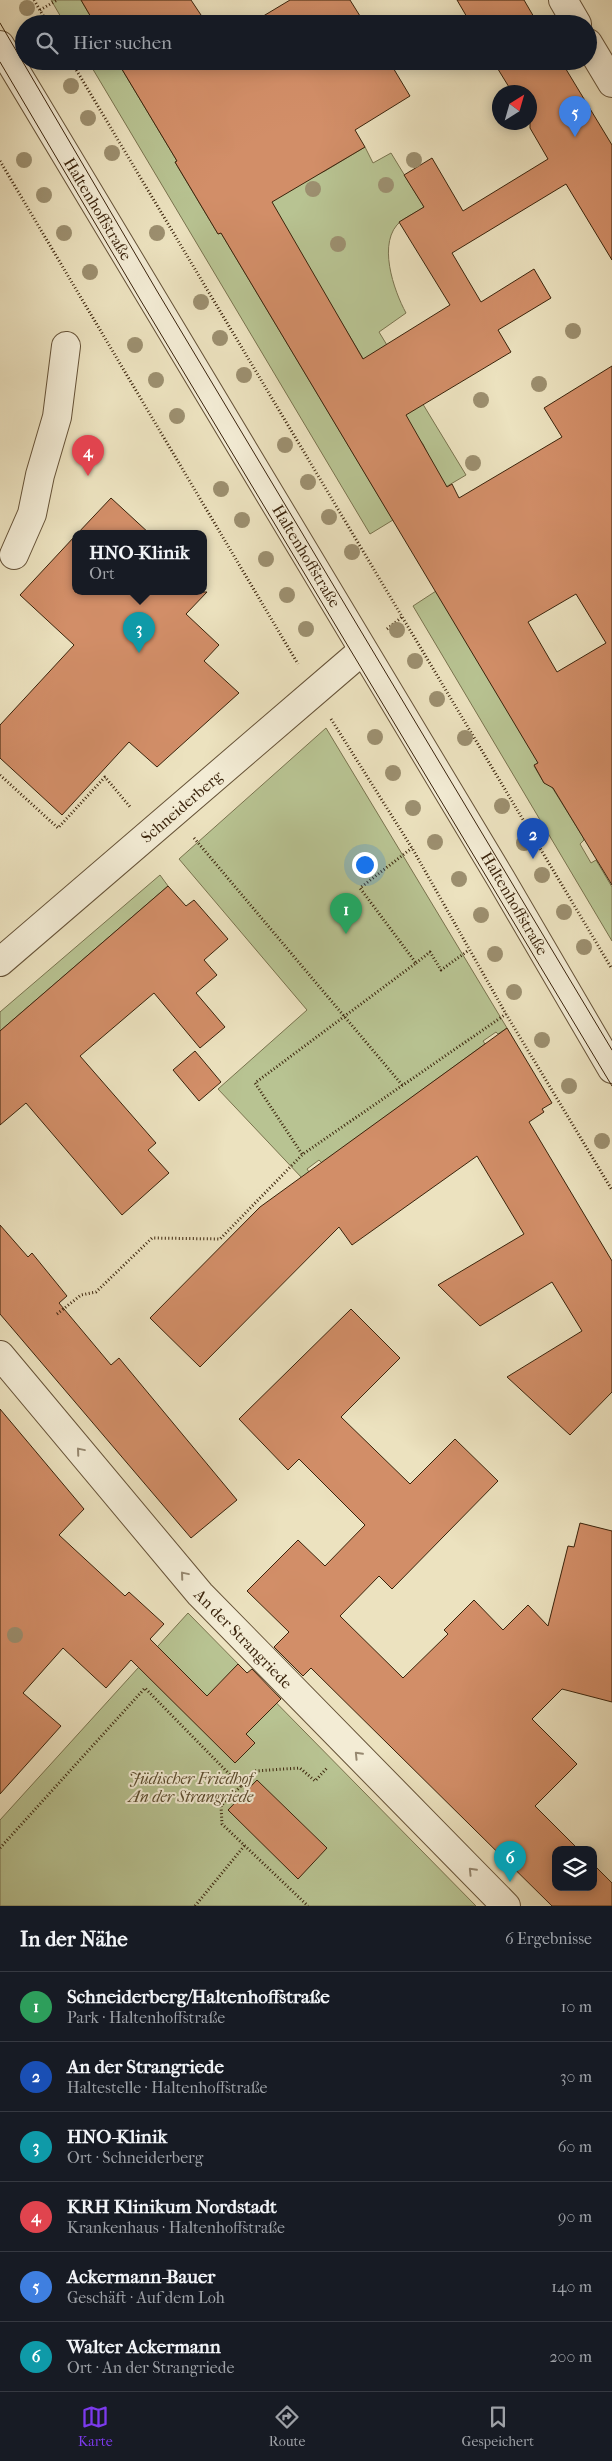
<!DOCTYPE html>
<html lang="de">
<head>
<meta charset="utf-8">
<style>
  body { margin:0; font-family:"IM FELL French Canon",serif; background:#20242c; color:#f1f3f6 }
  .controls { position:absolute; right:15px; bottom:15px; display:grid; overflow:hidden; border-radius:10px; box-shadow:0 2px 12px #0003 }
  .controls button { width:45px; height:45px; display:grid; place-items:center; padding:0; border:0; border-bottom:1px solid #363941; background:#171b24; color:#f1f3f6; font:25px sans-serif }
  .compass { position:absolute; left:492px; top:85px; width:45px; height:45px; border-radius:50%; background:#171b24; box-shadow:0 2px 12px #0003; rotate:37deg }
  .you { position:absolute; left:364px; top:864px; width:18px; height:18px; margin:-12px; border:4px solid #fff; border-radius:50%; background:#1a73e8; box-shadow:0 0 0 8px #1a73e833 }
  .badge { display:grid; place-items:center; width:32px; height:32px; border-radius:50%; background:#7c3aed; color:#fff; font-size:16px; font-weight:700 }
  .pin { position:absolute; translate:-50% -41px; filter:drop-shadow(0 1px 2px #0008) }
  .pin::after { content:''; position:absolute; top:26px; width:18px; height:15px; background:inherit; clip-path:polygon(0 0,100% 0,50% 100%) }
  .popup { position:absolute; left:72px; top:530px; width:135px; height:65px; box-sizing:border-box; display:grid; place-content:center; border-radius:10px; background:#171b24; filter:drop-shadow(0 1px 4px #0005); font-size:16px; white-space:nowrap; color:#9ea1a6 }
  .popup b { font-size:19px; color:#f1f3f6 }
  .popup::after { content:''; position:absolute; left:50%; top:100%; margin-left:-10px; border:10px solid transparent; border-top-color:#171b24 }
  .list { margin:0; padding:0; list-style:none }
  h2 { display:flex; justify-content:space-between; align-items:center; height:65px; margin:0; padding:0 20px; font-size:21px }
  h2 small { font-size:16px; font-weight:400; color:#9ea1a6 }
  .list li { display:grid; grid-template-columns:32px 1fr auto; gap:15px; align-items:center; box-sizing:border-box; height:70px; padding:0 20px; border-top:1px solid #363941 }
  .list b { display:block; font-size:19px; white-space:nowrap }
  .list p { margin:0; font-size:16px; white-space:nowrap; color:#9ea1a6 }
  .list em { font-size:16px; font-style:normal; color:#9ea1a6 }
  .icon { flex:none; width:28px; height:28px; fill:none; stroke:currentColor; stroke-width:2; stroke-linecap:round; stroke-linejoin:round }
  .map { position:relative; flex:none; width:612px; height:1906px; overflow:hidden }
  .search { position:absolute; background:#171b24; box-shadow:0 2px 12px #0003; left:15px; right:15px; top:15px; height:55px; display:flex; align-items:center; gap:12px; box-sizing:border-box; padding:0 18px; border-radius:28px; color:#9ea1a6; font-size:19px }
  .sheet { height:485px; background:#171b24 }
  nav { display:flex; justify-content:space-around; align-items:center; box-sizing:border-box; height:70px; border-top:1px solid #363941; background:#171b24; font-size:14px; color:#9ea1a6 }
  nav a { display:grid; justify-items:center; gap:2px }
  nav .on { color:#7c3aed }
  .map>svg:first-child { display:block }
</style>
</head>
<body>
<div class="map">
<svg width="612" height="1906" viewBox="0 0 612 1906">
  <rect width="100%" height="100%" fill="#ece2bf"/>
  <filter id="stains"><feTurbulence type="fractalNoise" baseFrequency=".004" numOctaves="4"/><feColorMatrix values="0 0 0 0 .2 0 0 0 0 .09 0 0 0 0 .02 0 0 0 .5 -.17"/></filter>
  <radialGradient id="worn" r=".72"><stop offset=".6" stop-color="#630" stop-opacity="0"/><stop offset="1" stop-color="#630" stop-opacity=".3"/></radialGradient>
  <!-- green -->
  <path fill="#b8c392" stroke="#79734e" d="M51,0H81L95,24H65Z
    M88,61H117L177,161L175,162L179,169L218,234L221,233L393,520L370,534Z
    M365,147L373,163L391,153L424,207C417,212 408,216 401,221C376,241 394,291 406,313L379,332L466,475L444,488L423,444L389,402L267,198L325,171Z
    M436,591L538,762L534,766L544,783L550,784L583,837L584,840L580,844L591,863L596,860L612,887V941L413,606Z
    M326,728L507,1028L498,1034L496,1032L483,1041L485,1044L322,1163L319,1160L307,1169L309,1172L302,1178L218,1089L307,1010L179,859Z
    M160,875L168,886L0,1031V1012Z
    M188,1613L476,1906H0V1820Z"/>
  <!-- building -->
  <path fill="#d28e68" stroke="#3a230b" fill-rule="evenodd" d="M81,0H191L207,24H95Z
    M290,0H350L365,24H250Z
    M457,0H524L538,24H471Z
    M117,61H389L410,96L355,130L365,147L272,202L363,359L450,305L399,222L424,207L404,175L432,158L463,211L548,159L530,128V92H512L493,61H561L612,145V260L566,184L452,253L481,302L534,269L551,298L498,330L511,352L406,415L447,487L452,484L459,498L562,437L544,408L612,366V885L553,788L544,783L534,765L538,763L221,233L218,234L175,162L177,161ZM576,594L606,643L557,672L528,622Z
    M111,498L150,534H77Z
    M75,536V592H207L186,614L219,645L204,661L239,693L157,767L129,742L62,815L0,758V725L74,645L20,595Z
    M168,886L186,906L194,900L228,939L204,960L217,975L196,993L225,1027L200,1048L154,993L80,1056L156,1143L148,1150L169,1173L122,1215L26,1103L0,1125V1031Z
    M507,1028L552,1103L542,1109L544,1112L529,1122L612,1261V1392L570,1435L507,1377L582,1331L552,1282L480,1326L438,1285L524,1234L477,1156L352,1245L339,1227L200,1367L150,1318L260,1207Z
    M195,1051L221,1082L199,1101L173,1070Z
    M0,1225L28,1257L32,1253L67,1296L59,1303L111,1365L119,1358L237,1500L191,1538L0,1314Z
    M351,1309L400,1358L341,1417L410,1484L455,1439L498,1481L392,1589L379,1576L340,1616L403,1678L448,1634L444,1630L474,1600L503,1630L528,1605L548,1626L568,1546L574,1547L580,1523L612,1531V1702L562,1689L532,1719L577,1764L535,1806L579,1850H556V1887H593V1864L612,1883V1906H552L311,1668L303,1676L274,1647L289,1632L247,1591L298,1540L325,1566L365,1525L299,1459L288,1470L239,1419Z
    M0,1409L84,1509L59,1535L125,1596L129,1592L164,1624L150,1639L207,1696L238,1664L247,1673L252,1669L281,1699L246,1734L255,1743L235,1763L131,1660L106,1688L63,1648L23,1693L61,1726L0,1794Z
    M257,1780L327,1848L298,1879L228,1810Z"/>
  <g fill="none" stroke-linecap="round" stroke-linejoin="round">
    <defs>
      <g id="minor">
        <path d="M563,0L577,24"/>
        <path d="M588,43L612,83"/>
        <path id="s1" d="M0,45L501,879L612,1069"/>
        <path d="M14,555L32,514L40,475L57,417L66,346"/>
        <path id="s2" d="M0,962L362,651"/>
        <path id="s3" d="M0,1355L200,1594L506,1906"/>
      </g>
    </defs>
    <!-- minor casing -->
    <use href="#minor" stroke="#665338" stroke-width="30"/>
    <!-- path -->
    <path stroke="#3a230b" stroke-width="3" stroke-dasharray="1 2.5" stroke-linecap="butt" d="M34,0L48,24
      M40,10L57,0
      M71,61L612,969
      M0,161L298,664
      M387,629L402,617
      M331,719L412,848L506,1014L612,1190
      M0,775L58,828L105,777L131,808
      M194,838L403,1086
      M416,963L430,952L441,970L469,950
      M302,1154L255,1083L416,963L360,888L412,848
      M57,1314L81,1295L96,1292L152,1238L220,1239L303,1154L506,1014
      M241,1786L254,1771L300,1768L315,1781L327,1768
      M0,1848L145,1688L241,1786L221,1806L222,1824L308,1906
      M195,1906L245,1845"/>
    <!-- minor -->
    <use href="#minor" stroke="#f3ecd5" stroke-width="28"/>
    <!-- tram -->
    <path stroke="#3a230b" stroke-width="1" d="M0,23L157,291L612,1050
      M0,62L141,301L612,1086"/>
  </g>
  <!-- trees -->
  <g fill="#9c8f6f">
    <circle cx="27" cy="8" r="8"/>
    <circle cx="71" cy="86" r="8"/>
    <circle cx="88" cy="118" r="8"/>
    <circle cx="112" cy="153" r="8"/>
    <circle cx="24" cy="160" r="8"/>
    <circle cx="414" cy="160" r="8"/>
    <circle cx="386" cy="185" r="8"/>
    <circle cx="313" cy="189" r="8"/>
    <circle cx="44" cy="195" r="8"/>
    <circle cx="64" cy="233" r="8"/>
    <circle cx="157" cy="233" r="8"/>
    <circle cx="338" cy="244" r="8"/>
    <circle cx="90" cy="272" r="8"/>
    <circle cx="201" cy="302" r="8"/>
    <circle cx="573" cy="331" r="8"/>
    <circle cx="220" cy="338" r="8"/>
    <circle cx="135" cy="345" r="8"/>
    <circle cx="244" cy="375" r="8"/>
    <circle cx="156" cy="380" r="8"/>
    <circle cx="539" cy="384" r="8"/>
    <circle cx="481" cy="400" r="8"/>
    <circle cx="177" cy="416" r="8"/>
    <circle cx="285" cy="445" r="8"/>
    <circle cx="473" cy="463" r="8"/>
    <circle cx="308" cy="482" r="8"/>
    <circle cx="221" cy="489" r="8"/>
    <circle cx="329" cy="517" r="8"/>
    <circle cx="242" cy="520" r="8"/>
    <circle cx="352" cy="552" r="8"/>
    <circle cx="266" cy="559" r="8"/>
    <circle cx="287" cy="595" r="8"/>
    <circle cx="306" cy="629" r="8"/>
    <circle cx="397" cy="630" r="8"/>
    <circle cx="415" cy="661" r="8"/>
    <circle cx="437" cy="699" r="8"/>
    <circle cx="375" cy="737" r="8"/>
    <circle cx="465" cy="738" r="8"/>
    <circle cx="393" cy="773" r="8"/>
    <circle cx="502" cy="806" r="8"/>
    <circle cx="413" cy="808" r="8"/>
    <circle cx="435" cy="842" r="8"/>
    <circle cx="524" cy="843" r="8"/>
    <circle cx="542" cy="875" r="8"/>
    <circle cx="459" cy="879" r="8"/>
    <circle cx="564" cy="912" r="8"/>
    <circle cx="481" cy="915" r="8"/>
    <circle cx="584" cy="947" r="8"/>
    <circle cx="495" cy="954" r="8"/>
    <circle cx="514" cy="992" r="8"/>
    <circle cx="542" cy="1040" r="8"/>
    <circle cx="569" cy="1086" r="8"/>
    <circle cx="602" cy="1141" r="8"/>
    <circle cx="15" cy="1635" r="8"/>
  </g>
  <!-- one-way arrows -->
  <defs><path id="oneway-chevron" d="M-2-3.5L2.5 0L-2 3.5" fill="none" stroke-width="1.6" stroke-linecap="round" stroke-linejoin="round" transform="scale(1.25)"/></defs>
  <g stroke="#968870">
    <use href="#oneway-chevron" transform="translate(80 1451) rotate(-130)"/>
    <use href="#oneway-chevron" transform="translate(184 1575) rotate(-130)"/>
    <use href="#oneway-chevron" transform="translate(358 1755) rotate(-134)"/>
    <use href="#oneway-chevron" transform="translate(472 1871) rotate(-134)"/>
  </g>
  <g text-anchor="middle" stroke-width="4" stroke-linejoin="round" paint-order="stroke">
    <!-- street labels -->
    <g font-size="16" fill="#3a230b" stroke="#f3ecd5">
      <text dy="6" stroke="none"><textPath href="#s1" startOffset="191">Haltenhoffstraße</textPath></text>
      <text dy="6" stroke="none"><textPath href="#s1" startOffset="596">Haltenhoffstraße</textPath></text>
      <text dy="6" stroke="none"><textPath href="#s2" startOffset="239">Schneiderberg</textPath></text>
      <text dy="6" stroke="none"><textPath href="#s1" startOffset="1001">Haltenhoffstraße</textPath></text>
      <text dy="6" stroke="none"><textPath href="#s3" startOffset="374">An der Strangriede</textPath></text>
    </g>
    <!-- park labels -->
    <g font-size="16" font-style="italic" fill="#5a4b2d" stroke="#f3ecd5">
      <text x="191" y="1784">Jüdischer Friedhof<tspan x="191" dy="18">An der Strangriede</tspan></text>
    </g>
  </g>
  <rect width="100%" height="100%" filter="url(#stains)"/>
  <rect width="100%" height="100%" fill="url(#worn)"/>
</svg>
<div class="controls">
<button><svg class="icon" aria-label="layers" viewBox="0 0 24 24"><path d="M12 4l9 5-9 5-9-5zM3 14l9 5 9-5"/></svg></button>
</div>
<svg class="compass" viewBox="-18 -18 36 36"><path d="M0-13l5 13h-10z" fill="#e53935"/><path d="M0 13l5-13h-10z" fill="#9ea1a6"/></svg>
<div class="you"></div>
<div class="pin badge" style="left:346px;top:934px;background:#2e9e5b">1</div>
<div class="pin badge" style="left:533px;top:859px;background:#1a4fb4">2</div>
<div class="pin badge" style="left:139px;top:653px;background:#0f9aa8">3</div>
<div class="popup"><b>HNO-Klinik</b>Ort</div>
<div class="pin badge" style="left:88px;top:476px;background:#e0444e">4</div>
<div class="pin badge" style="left:575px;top:137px;background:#3f7fe0">5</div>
<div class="pin badge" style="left:510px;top:1882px;background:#0f9aa8">6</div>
<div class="search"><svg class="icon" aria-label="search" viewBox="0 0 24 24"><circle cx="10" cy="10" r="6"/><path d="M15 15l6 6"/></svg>Hier suchen</div>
</div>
<section class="sheet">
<h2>In der Nähe<small>6 Ergebnisse</small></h2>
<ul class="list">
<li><span class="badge" style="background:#2e9e5b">1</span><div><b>Schneiderberg/Haltenhoffstraße</b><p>Park · Haltenhoffstraße</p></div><em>10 m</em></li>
<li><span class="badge" style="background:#1a4fb4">2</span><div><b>An der Strangriede</b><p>Haltestelle · Haltenhoffstraße</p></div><em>30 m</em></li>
<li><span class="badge" style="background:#0f9aa8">3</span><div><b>HNO-Klinik</b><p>Ort · Schneiderberg</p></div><em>60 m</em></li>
<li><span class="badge" style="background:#e0444e">4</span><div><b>KRH Klinikum Nordstadt</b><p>Krankenhaus · Haltenhoffstraße</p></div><em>90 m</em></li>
<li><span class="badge" style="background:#3f7fe0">5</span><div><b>Ackermann-Bauer</b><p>Geschäft · Auf dem Loh</p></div><em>140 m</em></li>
<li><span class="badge" style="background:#0f9aa8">6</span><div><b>Walter Ackermann</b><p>Ort · An der Strangriede</p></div><em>200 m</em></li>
</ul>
</section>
<nav>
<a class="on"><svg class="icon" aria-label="map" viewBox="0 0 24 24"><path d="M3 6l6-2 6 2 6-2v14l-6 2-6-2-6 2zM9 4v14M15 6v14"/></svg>Karte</a>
<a><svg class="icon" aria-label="directions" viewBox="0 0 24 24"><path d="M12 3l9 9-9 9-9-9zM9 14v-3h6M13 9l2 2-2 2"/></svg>Route</a>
<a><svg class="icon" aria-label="saved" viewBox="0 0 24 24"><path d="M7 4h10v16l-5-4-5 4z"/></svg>Gespeichert</a>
</nav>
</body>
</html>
